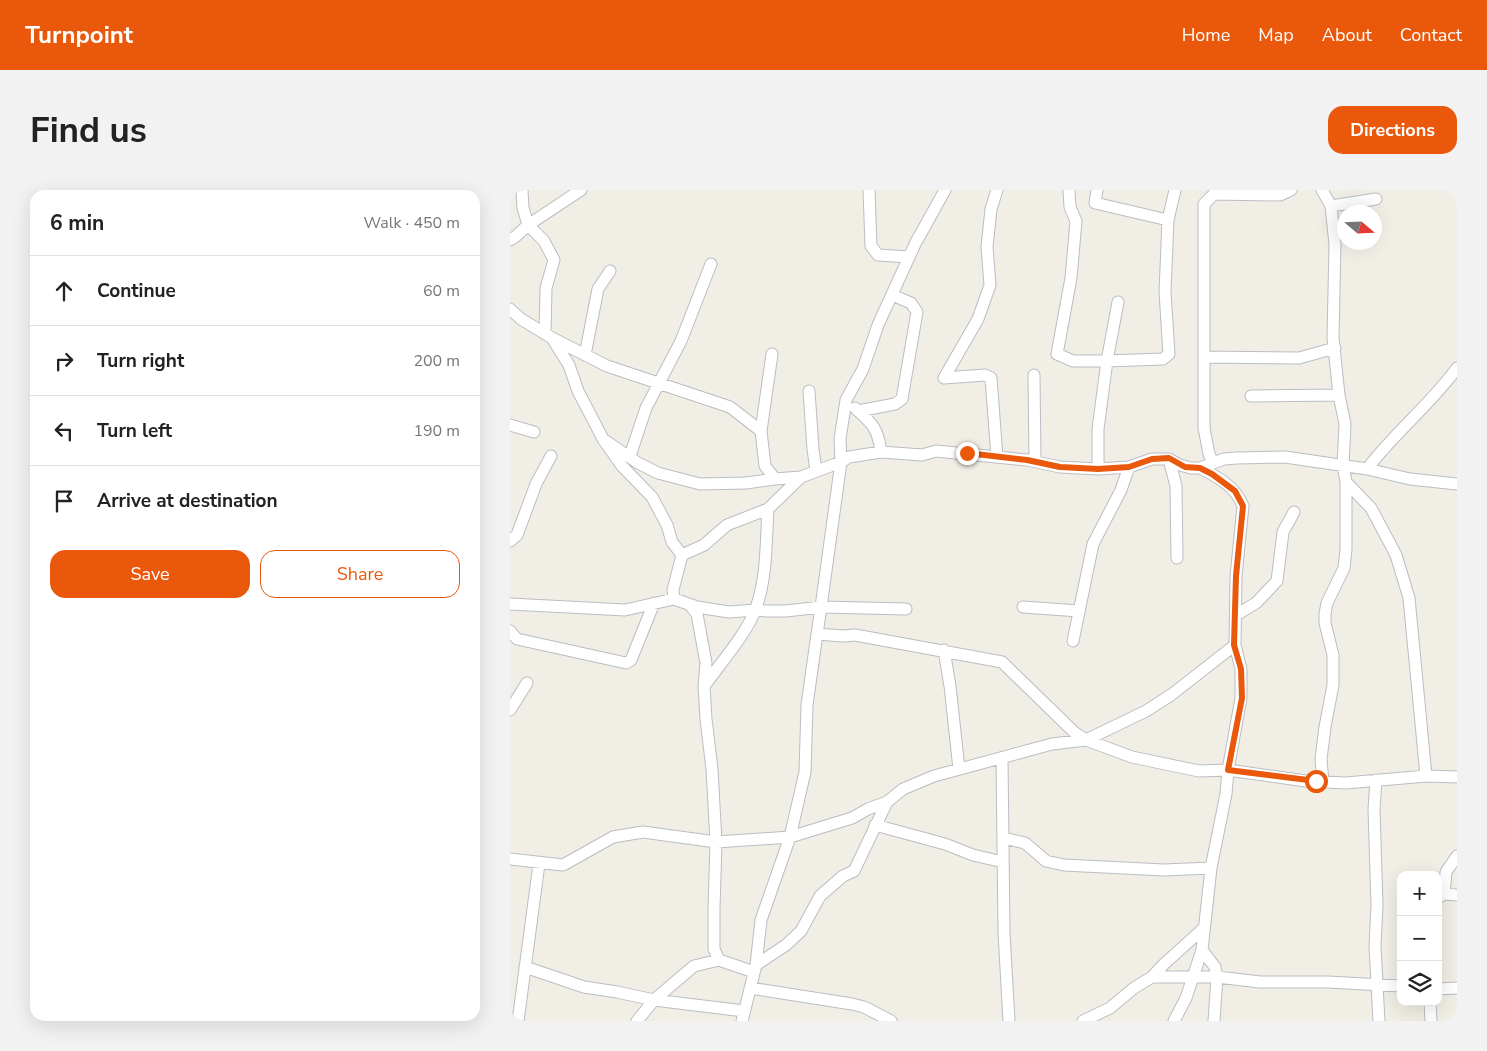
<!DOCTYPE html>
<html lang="en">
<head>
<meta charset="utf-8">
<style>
  body { margin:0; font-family:"Nunito Sans",sans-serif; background:#f2f2f2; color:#222 }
  .controls { position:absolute; right:15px; bottom:15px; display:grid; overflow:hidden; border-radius:10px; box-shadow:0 5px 20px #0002 }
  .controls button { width:45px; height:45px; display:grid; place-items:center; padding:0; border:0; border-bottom:1px solid #e0e0e0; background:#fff; color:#222; font:25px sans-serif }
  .compass { position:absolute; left:827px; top:15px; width:45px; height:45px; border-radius:50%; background:#fff; box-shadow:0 5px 20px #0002; rotate:109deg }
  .stop { position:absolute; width:15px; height:15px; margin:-11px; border:4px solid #ea580c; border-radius:50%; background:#fff }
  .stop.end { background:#ea580c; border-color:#fff; box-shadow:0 1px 5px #0008 }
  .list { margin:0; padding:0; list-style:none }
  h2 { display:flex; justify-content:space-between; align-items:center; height:65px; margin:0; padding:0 20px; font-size:21px }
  h2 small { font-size:16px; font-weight:400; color:#767676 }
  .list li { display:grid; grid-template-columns:32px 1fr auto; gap:15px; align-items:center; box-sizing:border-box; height:70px; padding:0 20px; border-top:1px solid #e0e0e0 }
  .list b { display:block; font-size:19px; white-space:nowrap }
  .list em { font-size:16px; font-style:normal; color:#767676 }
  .actions { display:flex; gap:10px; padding:15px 20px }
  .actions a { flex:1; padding:11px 0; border:1px solid #ea580c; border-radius:15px; text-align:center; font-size:18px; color:#ea580c }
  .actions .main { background:#ea580c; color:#fff }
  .icon { flex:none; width:28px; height:28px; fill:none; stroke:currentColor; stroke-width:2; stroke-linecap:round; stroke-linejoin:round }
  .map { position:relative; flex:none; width:947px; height:831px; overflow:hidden; border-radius:15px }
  header { display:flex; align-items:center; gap:30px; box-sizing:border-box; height:70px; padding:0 25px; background:#ea580c; color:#fff }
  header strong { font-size:24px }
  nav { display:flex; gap:28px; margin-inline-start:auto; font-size:18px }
  .intro { display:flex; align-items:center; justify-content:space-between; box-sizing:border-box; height:120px; padding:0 30px }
  h1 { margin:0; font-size:35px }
  .button { padding:12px 22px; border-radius:15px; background:#ea580c; color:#fff; font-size:18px; font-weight:700 }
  main { display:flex; gap:30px; padding:0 30px }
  aside { flex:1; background:#fff; border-radius:15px; box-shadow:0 5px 20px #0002 }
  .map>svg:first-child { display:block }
</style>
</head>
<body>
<header>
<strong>Turnpoint</strong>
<nav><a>Home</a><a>Map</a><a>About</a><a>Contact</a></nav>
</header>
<div class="intro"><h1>Find us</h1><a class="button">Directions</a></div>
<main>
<aside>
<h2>6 min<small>Walk · 450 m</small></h2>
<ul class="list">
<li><svg class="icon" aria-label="ahead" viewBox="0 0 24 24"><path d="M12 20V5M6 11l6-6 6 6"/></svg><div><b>Continue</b></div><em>60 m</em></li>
<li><svg class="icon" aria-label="right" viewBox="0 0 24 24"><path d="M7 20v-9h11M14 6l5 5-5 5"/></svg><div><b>Turn right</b></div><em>200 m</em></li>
<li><svg class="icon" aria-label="left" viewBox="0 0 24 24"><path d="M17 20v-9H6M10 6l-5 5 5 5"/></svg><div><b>Turn left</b></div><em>190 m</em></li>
<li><svg class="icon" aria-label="arrive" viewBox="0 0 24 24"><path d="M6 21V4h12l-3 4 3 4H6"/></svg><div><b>Arrive at destination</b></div></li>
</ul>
<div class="actions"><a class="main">Save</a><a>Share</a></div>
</aside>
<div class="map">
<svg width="947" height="831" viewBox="0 0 947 831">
  <rect width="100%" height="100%" fill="#f1efe5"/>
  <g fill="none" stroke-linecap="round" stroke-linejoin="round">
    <defs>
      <path id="minor" d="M12,0L13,18L18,35L34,51L44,70L36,98L35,144
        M359,0L361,56L368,65L399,67
        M487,0L481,19L477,57L480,95L468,129L434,188L475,185L481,188L487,267
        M559,0L560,17L566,31L561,88L547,164L563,171H597L588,239V279
        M587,0L585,13L658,30
        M812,0L821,16L825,54L823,148L829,205L835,234L833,276L836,292V359L834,378L817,413L815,424V433L823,465V495L815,537L811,569L813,592
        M821,16L866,9
        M0,50L5,47L18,35L71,0
        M608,112L597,171L653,169L659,164L655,102L658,30L665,0
        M0,119L11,129L42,148L59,175L68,201L93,249L112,276L142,307L157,335L162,352L172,365
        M44,149L97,176L220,217L251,241L255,276L265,289
        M75,165L88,99L100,81
        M694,167L789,168L825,158
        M524,185L525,271
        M299,201L303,259L306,281
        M741,206L829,205
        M345,218C362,233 368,238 371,262
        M348,221L385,214L392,209L407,122L401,113L382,105
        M0,235L24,242
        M251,241L262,164
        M93,249L128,273L148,283L190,294L236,293L265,289L291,287L331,272L339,267L371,262L412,265L426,261L517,270L550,277L588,279L619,277L642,269H659L670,275L681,278H690L714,269L727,268L775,267L857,279L900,289L947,294
        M120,266L136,218L171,151L201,74
        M659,269L666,296L667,368
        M703,273L699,264L694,238V14L704,4L770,5L781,0
        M857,279C884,243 920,215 947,178
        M836,292L861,318L886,365L899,408L916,586
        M0,351L7,345L26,294L41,266
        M172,365L163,400L164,409L187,417L219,422L246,420L256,421H276L311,417L307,444L333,446L345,445L492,472L565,543L576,550L622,567L689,581L718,580L796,591L836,593L916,586L947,587
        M172,365L194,355L217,335L258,319L291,287
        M0,414L115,420L164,409
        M179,414L187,424L196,473L194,496L196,529L202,579L206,652L204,718V759L209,770L244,782
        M513,417L569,421
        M396,419L311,417L331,272L330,249L336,210L353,179L368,135L405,54L435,0
        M726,425L746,413L767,391L773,342L784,322
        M0,441L7,449L116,473L121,470L144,413
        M563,451L583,354L611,300L619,277
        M434,460L440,496L449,579
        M195,495C210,474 238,442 246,418C257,387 256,351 258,319
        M0,520L17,493
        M492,568L494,743L499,831
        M866,590L864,619L867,715L865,756L869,831
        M365,635L435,654L463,665L493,672
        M493,648L515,653L536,671L554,675L654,680L701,678
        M0,669L53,675L103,647L133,642L206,652L280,647L342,628L358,619L377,612L393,599L424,586L542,554L576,550L636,521L661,505L725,455
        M934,704L947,705
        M928,708L934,704L936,682L947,666
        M692,760L705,777L707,787L750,792H818L891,796
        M246,775L251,730L280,647L295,582L297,515L307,444
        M15,777L74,797L107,802L144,810L234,821
        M642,787H707L704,831
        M240,798L342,814L354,817L381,831
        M928,799L947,798
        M920,812L921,831
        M8,831L29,674
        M127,831L144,810L184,776L209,770
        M232,831L246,775L276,755L291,741L310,706L333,686L344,681L377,612
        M573,831L600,818L624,798L642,787L654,774L694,738
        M664,831L676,808L692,760L701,678L716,604L718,580L731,508V479L725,455L726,386L733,316C726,297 708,287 690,278"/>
    </defs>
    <!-- minor casing -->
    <use href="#minor" stroke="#babdc2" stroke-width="13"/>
    <!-- minor -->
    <use href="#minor" stroke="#fff" stroke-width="11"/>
  </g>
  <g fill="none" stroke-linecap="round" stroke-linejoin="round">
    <!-- route -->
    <path stroke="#ea580c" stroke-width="6" d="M457,263L517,270L550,277L588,279L619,277L642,269L659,268L675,277L690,278L702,284L725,301L733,316L726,386L724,455L731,479L732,508L718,580L806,591"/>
  </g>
</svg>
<div class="controls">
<button>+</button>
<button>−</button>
<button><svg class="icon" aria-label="layers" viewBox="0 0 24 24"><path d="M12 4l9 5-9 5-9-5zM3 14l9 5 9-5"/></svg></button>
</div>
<svg class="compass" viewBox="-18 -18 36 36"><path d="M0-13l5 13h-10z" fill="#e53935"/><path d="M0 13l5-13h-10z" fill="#767676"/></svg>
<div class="stop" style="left:806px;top:591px"></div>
<div class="stop end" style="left:457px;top:263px"></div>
</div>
</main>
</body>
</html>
